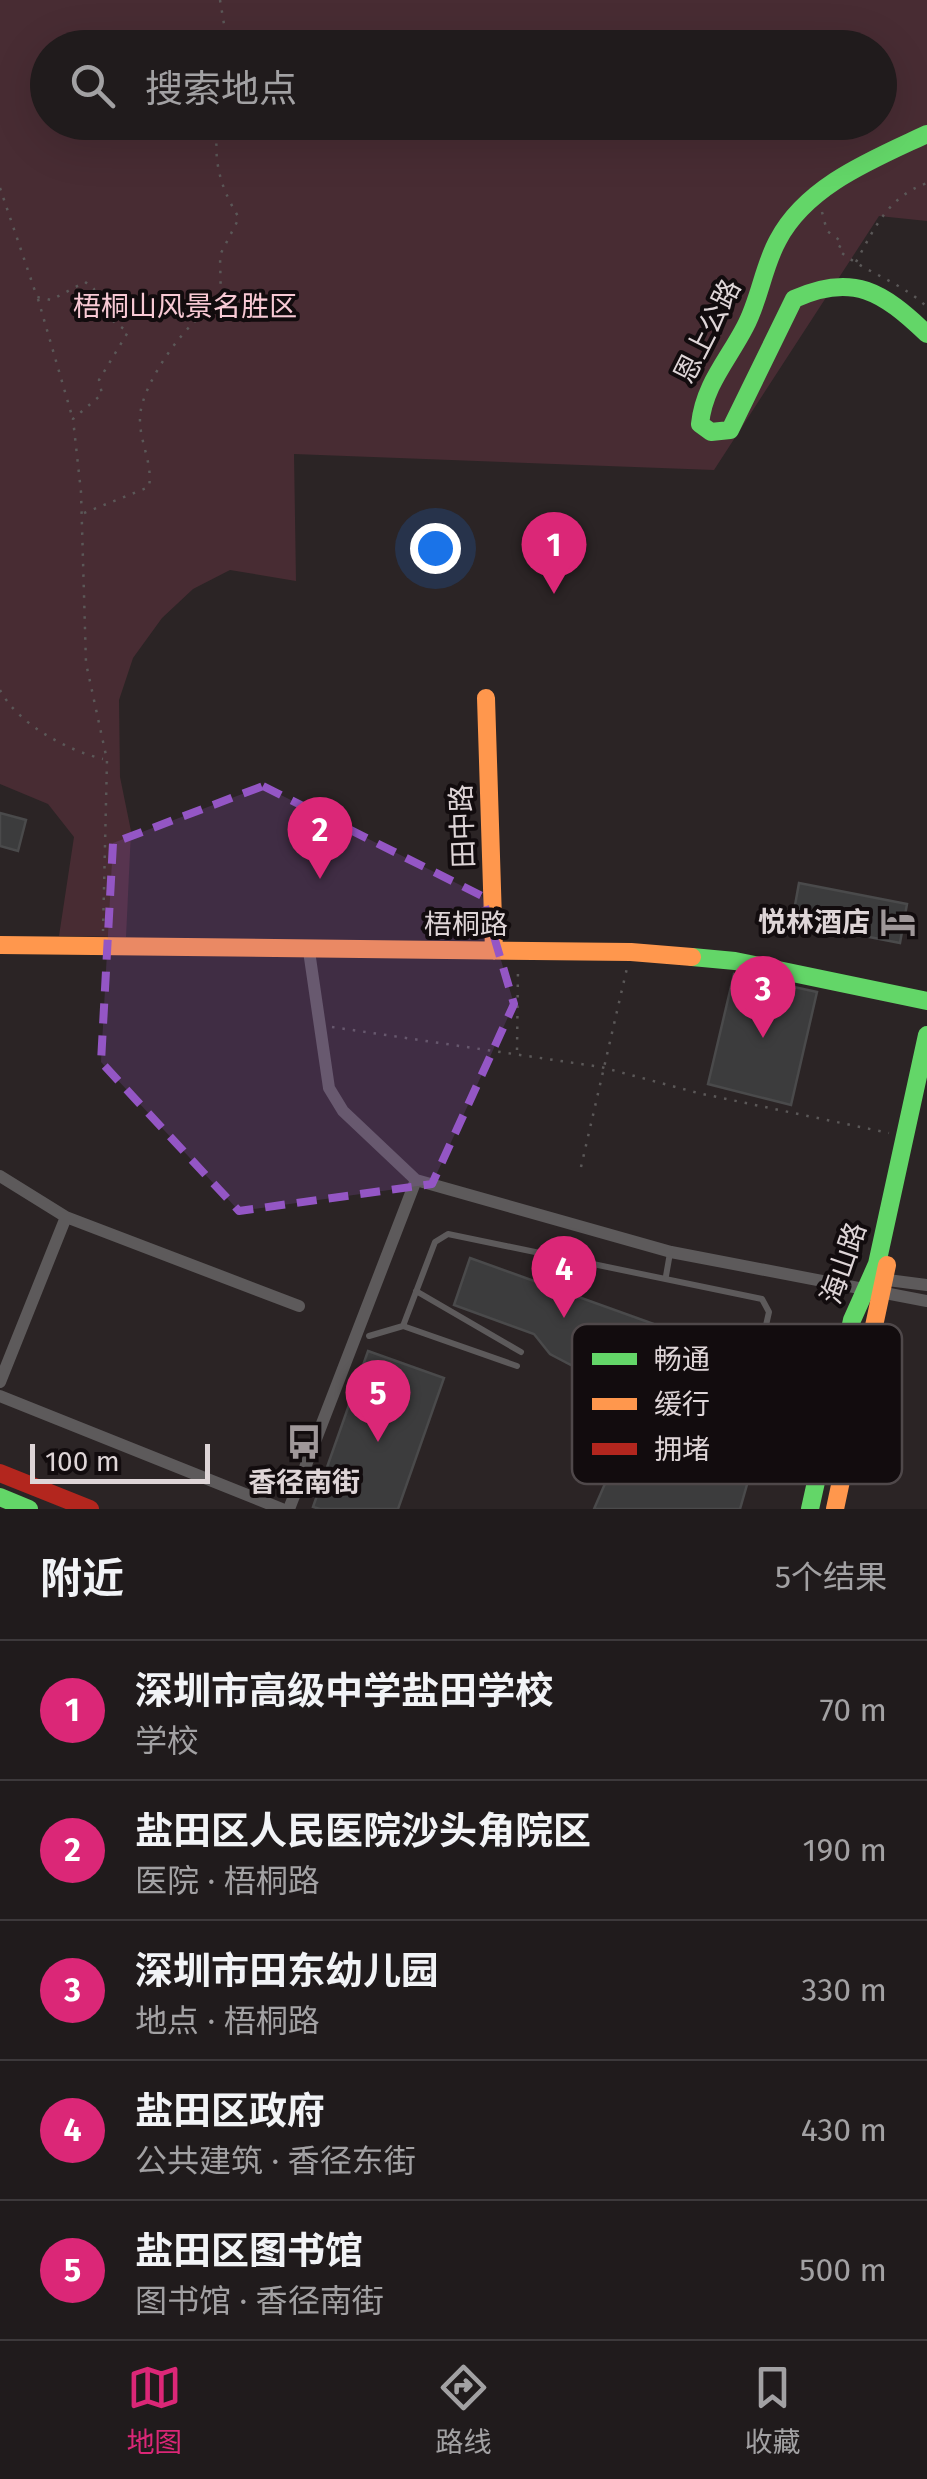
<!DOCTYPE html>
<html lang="zh">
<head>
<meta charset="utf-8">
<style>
  body { margin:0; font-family:"Fira Sans","Noto Sans SC",sans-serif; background:#282425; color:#f1f3f6 }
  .scale { position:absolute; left:30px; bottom:25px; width:180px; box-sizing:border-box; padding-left:10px; border:5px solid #ded5d7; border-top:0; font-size:28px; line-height:35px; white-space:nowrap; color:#ded5d7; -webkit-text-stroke:8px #120c0e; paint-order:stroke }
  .you { position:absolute; left:435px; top:548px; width:35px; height:35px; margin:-25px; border:8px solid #fff; border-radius:50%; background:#1a73e8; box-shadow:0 0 0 15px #1a73e833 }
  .badge { display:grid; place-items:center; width:65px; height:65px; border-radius:50%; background:#db2777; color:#fff; font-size:32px; font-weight:700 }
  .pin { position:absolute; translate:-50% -82px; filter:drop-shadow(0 2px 5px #0008) }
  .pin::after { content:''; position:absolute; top:52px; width:35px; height:30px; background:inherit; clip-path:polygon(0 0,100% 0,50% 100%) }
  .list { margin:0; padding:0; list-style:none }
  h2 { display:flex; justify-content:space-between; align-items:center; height:130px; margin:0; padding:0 40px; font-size:42px }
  h2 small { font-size:32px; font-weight:400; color:#a2a1a3 }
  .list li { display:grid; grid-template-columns:65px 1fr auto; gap:30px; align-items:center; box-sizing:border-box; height:140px; padding:0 40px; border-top:2px solid #3d393b }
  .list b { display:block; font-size:38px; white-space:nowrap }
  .list p { margin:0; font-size:32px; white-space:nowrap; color:#a2a1a3 }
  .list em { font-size:32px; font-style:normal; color:#a2a1a3 }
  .icon { flex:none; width:55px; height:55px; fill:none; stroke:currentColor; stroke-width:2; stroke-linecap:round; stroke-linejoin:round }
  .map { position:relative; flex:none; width:927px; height:1509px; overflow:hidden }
  .search { position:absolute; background:#201b1c; box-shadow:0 10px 40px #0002; left:30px; right:30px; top:30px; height:110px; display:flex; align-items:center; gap:25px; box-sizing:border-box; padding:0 35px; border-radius:55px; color:#a2a1a3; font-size:38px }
  .sheet { height:830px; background:#201b1c }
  nav { display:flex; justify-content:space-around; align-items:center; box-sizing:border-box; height:140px; border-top:2px solid #3d393b; background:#201b1c; font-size:28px; color:#a2a1a3 }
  nav a { display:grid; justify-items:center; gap:5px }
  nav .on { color:#db2777 }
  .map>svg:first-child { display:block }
</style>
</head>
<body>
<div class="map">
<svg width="927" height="1509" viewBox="0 0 927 1509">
  <rect width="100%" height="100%" fill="#2b2425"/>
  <!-- green -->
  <path fill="#482c33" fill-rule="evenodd" d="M0,0H927V221L879,216L714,470L294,454L296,581L230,570L193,589L162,618L133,658L119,700L120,777L131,831L126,937L59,936L74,837L48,804L0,784ZM48,48H880V122H48Z"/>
  <!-- building -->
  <path fill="#3c3c3d" stroke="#4a4a4b" stroke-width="2.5" d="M0,813L26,820L18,851L0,846Z
    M799,883L907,904L900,943L792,922Z
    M734,974L817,992L791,1105L708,1084Z
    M470,1258L715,1346L698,1392L617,1363L594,1368L571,1365L550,1354L534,1334L454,1305Z
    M368,1351L444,1378L398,1509H320L313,1507Z
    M624,1440L748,1481L740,1509H594Z"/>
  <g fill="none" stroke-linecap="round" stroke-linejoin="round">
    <!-- path -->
    <path stroke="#5b5858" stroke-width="2.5" stroke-dasharray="2.5 8" stroke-linecap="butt" d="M220,0L228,48
      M0,188L37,297L51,300L85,282L94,289V307L128,332L99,380L102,394L73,419L81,492L86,663L107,760L103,931
      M822,212L827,231L842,242L838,250C866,273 901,282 927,307
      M856,262C875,227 888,197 927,183
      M38,299L72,416
      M84,513L149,487C153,462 139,442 140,417C141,384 190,314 221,303L220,255L239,218C219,185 213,160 218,122
      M0,690C18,724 66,750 103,759
      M332,1027L601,1067L698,1093L889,1133
      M517,1050L518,968
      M581,1167L627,968"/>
    <!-- lane -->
    <path stroke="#5d5a5b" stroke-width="6" d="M666,1276L670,1253
      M416,1291L521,1352
      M403,1326L435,1242L448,1234L762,1299L769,1312L740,1439
      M369,1336L403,1326L517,1366
      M619,1388L748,1410
      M615,1399L710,1432L821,1455"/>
    <!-- street -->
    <path stroke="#5d5a5b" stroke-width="12" d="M309,951L329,1088L343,1111L416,1180L671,1252L927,1301
      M0,1176L66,1217L299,1306
      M880,1279L927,1285
      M0,1382L66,1217
      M0,1396L282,1509
      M289,1509L416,1180"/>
    <!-- fast -->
    <path stroke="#63d668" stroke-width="18" d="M927,134C874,159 807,185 778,240C763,267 760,299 745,327C728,360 704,385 700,424L711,432L730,430L794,299C853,272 883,292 927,334
      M692,957L735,961L927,1001
      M0,1497L29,1509
      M810,1509L852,1320L877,1264L927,1035"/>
    <!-- slow -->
    <path stroke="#ff974d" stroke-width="18" d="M486,698L494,951
      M0,945L631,952L692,957
      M835,1509L887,1265"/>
    <!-- jam -->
    <path stroke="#b3261e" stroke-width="18" d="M0,1473L90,1509"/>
  </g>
  <!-- marked area -->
  <path fill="#9456c5" fill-opacity="0.2" stroke="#9456c5" stroke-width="8" stroke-dasharray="20 12" stroke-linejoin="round" d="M263,786L482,896L514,1004L432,1184L239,1211L101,1062L113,843Z"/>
  <!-- icons -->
  <defs>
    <symbol id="hotel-bare" viewBox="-9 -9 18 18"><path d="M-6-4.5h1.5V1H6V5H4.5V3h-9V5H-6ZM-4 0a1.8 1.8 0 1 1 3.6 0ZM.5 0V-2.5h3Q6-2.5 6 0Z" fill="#9f9799" stroke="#120c0e" stroke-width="2.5" paint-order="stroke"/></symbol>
    <symbol id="bus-bare" viewBox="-9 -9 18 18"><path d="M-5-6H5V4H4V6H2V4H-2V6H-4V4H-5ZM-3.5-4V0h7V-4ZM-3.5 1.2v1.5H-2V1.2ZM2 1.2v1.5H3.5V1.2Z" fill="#9f9799" stroke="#120c0e" stroke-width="2.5" paint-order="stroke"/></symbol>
  </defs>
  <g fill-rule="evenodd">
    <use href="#hotel-bare" x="873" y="897" width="50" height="50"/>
    <use href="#bus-bare" x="279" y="1417" width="50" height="50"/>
  </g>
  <g text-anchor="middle" stroke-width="8" stroke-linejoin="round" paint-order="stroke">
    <!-- park labels -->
    <g font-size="28" fill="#f8c9d4" stroke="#120c0e">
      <text x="185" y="316">梧桐山风景名胜区</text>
    </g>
    <!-- street labels -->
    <g font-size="28" fill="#ded5d7" stroke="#120c0e">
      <text transform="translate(707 331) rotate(-63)" y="10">恩上公路</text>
      <text transform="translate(462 826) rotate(-92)" y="10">田中路</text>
      <text x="466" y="934">梧桐路</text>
      <text transform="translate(843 1263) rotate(-71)" y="10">海山路</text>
    </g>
    <!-- poi labels -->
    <g font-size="28" font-weight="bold" fill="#ded5d7" stroke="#120c0e" text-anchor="end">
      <text x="870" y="932">悦林酒店</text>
      <text x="304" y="1492" text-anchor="middle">香径南街</text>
    </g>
  </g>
  <!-- legend -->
  <rect x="572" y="1324" width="330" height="160" rx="15" fill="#120c0e" stroke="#4f484a" stroke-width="2.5"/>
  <rect x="592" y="1353" width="45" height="12" fill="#63d668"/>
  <rect x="592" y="1398" width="45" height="12" fill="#ff974d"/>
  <rect x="592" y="1443" width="45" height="12" fill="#b3261e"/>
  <g font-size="28" fill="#ded5d7">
    <text x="654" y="1369">畅通</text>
    <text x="654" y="1414">缓行</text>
    <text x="654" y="1459">拥堵</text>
  </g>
</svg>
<div class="scale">100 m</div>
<div class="you"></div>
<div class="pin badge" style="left:554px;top:594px">1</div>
<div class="pin badge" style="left:320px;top:879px">2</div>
<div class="pin badge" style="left:763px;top:1038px">3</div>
<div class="pin badge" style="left:564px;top:1318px">4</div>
<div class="pin badge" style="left:378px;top:1442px">5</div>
<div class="search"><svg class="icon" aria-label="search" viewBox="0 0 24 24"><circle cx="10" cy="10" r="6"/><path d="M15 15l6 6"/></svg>搜索地点</div>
</div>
<section class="sheet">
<h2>附近<small>5个结果</small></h2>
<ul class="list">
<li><span class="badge">1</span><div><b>深圳市高级中学盐田学校</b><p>学校</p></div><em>70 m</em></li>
<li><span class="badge">2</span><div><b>盐田区人民医院沙头角院区</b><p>医院 · 梧桐路</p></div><em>190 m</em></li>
<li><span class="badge">3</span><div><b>深圳市田东幼儿园</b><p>地点 · 梧桐路</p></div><em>330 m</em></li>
<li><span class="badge">4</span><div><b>盐田区政府</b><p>公共建筑 · 香径东街</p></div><em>430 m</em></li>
<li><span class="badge">5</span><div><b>盐田区图书馆</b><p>图书馆 · 香径南街</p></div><em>500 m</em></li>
</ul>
</section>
<nav>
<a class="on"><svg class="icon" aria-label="map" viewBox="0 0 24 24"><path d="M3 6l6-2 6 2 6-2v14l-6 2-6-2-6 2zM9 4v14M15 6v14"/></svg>地图</a>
<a><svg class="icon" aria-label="directions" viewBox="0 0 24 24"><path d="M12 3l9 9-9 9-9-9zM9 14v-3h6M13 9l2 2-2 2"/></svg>路线</a>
<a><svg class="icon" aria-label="saved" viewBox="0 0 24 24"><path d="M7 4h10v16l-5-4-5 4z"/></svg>收藏</a>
</nav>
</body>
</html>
